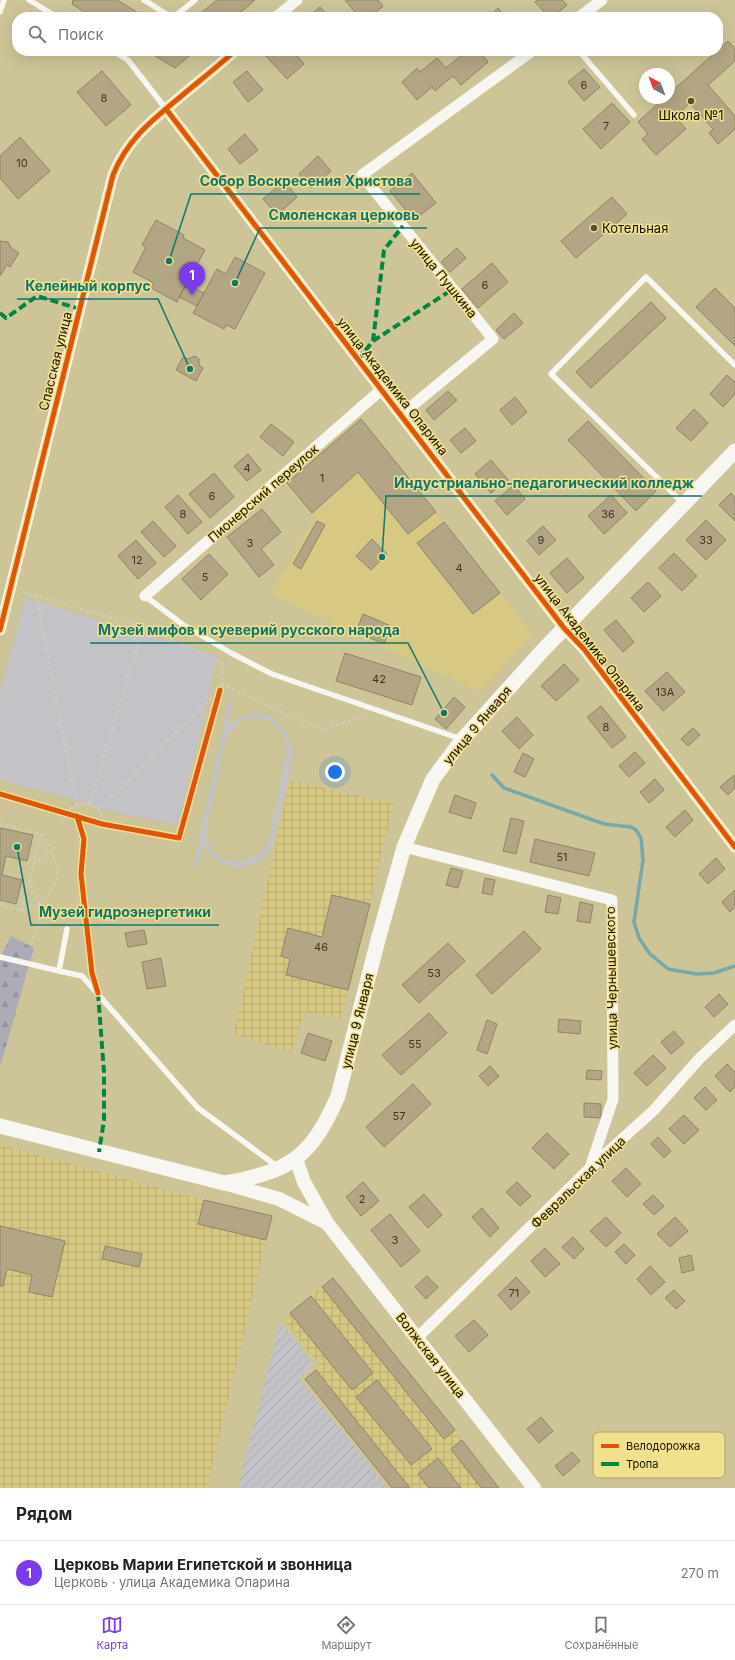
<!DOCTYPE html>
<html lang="ru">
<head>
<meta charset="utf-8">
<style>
  body { margin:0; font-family:Inter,sans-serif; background:#f6f6f6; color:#222 }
  .compass { position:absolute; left:639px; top:68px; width:36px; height:36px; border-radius:50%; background:#fff; box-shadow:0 4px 16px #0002; rotate:318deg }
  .you { position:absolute; left:335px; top:772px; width:14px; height:14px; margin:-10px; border:3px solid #fff; border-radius:50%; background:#1a73e8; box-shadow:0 0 0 6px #1a73e833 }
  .badge { display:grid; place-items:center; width:26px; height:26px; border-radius:50%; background:#7c3aed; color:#fff; font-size:13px; font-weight:700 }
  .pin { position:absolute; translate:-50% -33px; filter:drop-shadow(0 1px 2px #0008) }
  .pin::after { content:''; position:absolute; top:21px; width:14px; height:12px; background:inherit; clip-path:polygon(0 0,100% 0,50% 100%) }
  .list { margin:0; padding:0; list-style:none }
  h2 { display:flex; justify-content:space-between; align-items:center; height:52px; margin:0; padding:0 16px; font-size:17px }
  h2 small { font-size:13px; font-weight:400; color:#767676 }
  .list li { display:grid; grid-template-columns:26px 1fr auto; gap:12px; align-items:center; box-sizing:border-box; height:64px; padding:0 16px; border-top:1px solid #e0e0e0 }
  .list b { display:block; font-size:15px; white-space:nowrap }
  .list p { margin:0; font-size:13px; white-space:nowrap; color:#767676 }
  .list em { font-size:13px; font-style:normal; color:#767676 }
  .icon { flex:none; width:22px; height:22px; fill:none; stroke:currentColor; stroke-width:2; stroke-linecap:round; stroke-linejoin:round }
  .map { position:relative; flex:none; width:735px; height:1488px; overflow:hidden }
  .search { position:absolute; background:#fff; box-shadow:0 4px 16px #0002; left:12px; right:12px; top:12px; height:44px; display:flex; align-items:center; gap:10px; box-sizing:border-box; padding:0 14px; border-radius:16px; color:#767676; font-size:15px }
  .sheet { height:116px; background:#fff }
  nav { display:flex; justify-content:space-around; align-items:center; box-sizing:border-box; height:56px; border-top:1px solid #e0e0e0; background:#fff; font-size:11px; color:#767676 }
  nav a { display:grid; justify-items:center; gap:2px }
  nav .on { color:#7c3aed }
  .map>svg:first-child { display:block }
</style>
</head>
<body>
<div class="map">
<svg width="735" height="1488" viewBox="0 0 735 1488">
  <defs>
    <pattern id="industrial-grid" width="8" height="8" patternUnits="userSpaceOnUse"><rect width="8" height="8" fill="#d7c883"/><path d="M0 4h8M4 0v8" fill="none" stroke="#b8ab6f"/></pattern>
    <pattern id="forest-firs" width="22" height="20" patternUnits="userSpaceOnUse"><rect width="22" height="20" fill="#acacb7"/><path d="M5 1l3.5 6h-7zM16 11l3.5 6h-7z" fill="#93939c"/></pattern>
    <pattern id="garden-furrows" width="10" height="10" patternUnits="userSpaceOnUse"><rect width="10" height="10" fill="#c3c2c6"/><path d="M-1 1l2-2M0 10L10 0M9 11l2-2" fill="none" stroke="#a7a6a8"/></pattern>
  </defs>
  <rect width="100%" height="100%" fill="#cdc498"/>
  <!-- built -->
  <path fill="#d7c883" d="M361,419L533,635L480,692L271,594L315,517L287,483Z"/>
  <!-- industrial -->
  <path fill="url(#industrial-grid)" d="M290,780L394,804L341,1019L305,1012L291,1053L234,1034Z
    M0,1145L204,1200L272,1216L207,1488H0Z
    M333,1278L455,1430L499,1488H392L305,1379L320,1366L283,1319Z"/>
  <!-- green -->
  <path fill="#c3c2c6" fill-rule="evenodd" d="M25,598L218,656L178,825L98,809L90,804L0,780V694Z
    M231,694H233L229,725L239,718L251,714L266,715L272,718L287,732L293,754L272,847C258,870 227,875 210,853C207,850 206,845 204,842L197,867H193ZM254,718L270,721L284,735L287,752L268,844C248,872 211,867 206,832L226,735L244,719Z"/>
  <!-- forest -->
  <path fill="url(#forest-firs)" d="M11,936L34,948L1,1064H0V958Z"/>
  <!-- garden -->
  <path fill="url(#garden-furrows)" d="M280,1322L314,1365L299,1378L388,1488H238Z"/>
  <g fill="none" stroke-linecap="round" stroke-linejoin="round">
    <!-- stream -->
    <path stroke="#77a9ab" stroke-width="3.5" d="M492,775L504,788L604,824L631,827L636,830L641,838L643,860L634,922L639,938L649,953L668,969L697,974L714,973L735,966"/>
  </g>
  <!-- building -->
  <path fill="#b3a685" stroke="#8f8566" d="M73,0H117L145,17H92L72,4Z
    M217,0H255L235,17H196Z
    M345,0H378L383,6L371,17H359Z
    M537,0H562L567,5L553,17H549L535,2Z
    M320,7L329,17H308Z
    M498,8L505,17H488Z
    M728,41L735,49V61L708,85L735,116V129L718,144L709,133L713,129L690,103L675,117L686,129L656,155L642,139L648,134L638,122L664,98H669V94Z
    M147,51H195L175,68Z
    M269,51H293L304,64L287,79L265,55Z
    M466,51H489L483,56L488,62L461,85L453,76L435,91L432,87L417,100L402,82L417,68L420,72L437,58L446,68Z
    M584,69L600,87L584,101L568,82Z
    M102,71L131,105L106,126L77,92Z
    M247,71L263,90L248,102L233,82Z
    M612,103L630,122L601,149L583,129Z
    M245,134L258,150L240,164L228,149Z
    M20,137L50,171L18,199L0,178V156Z
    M318,156L331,171L311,188L299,174Z
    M412,173L436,203L414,220L390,191Z
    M284,181L297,197L277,215L263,199Z
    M612,197L627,214L576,258L561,241Z
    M156,220L184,235L183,238L205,250L177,302L151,288L154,283L133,272L146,247L142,245Z
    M0,241L8,242L11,248L19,253L10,267L7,265L0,276Z
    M457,248L466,258L450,272L441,262Z
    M235,257L265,273L235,329L226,325L224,329L193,313L217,269L226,274Z
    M492,263L508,282L478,308L462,289Z
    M186,284L204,293L197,306L179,297Z
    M715,288L735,308V346L696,307Z
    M651,302L666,318L591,388L576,372Z
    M514,313L523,323L504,339L496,330Z
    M195,356L199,359V365L203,368L196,381L176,370L183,357L188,359Z
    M727,375L735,382V394L723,407L710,394Z
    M448,391L457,400L434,420L426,410Z
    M515,397L527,412L512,425L500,410Z
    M694,409L708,423L691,441L676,428Z
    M361,419L436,512L408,534L358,472L312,513L287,483Z
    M588,421L656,491L636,511L568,440Z
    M271,424L294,442L283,456L260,437Z
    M465,428L476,441L461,453L450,440Z
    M248,454L261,470L247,481L234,466Z
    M491,460L508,480L491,493L475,474Z
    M214,473L234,497L210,518L189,494Z
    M514,485L525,499L507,515L495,501Z
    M731,493L735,498V521L719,505Z
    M178,495L202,522L188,534L165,507Z
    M611,495L627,513L604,534L588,516Z
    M262,509L281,532L261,549L274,565L259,577L227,537Z
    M706,520L726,540L706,560L686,540Z
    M153,521L176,546L164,557L141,532Z
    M317,521L325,525L301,569L293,564Z
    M444,522L500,593L473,614L417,543Z
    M543,526L556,540L539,555L527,541Z
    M372,539L387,554L371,570L356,556Z
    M136,540L156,563L138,579L118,556Z
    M674,553L697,576L682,591L659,568Z
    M209,554L228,574L201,600L182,579Z
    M567,558L584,578L567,593L550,573Z
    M648,582L661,596L644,612L631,598Z
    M363,614L391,626L384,644L356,632Z
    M616,620L634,642L623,652L604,630Z
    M345,653L421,677L412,705L336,681Z
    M564,664L579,680L556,701L541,686Z
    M667,672L685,692L663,711L645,691Z
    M454,697L465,707L446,729L435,719Z
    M601,706L626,737L612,748L587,717Z
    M517,717L533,735L519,749L502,731Z
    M693,728L700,735L688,746L681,739Z
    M635,752L645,763L629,777L619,766Z
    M523,753L534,759L525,777L514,772Z
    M734,775L735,788L728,795L720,787Z
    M655,779L664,790L649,803L640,792Z
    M455,795L476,803L471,819L449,812Z
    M685,810L693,820L675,837L666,827Z
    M511,818L524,821L516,854L503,851Z
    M0,828L33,835L27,861L6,856L2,875L22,880L16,904L0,900Z
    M535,839L595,853L589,876L530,862Z
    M716,858L725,869L708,884L699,874Z
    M451,868L463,871L458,888L446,885Z
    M485,878L495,880L492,895L482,893Z
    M735,890V907L730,912L722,902Z
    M332,895L370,904L348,990L286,975L290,959L281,956L288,928L322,937Z
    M548,895L561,898L558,914L545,912Z
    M580,902L593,905L590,923L577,921Z
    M144,930L147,944L128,947L125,933Z
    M524,931L541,949L492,994L476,975Z
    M448,943L465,961L419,1003L402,985Z
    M161,958L166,986L147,989L142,962Z
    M719,994L728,1004L714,1017L705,1007Z
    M429,1013L447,1033L401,1075L382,1055Z
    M559,1019L581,1021L580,1034L558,1032Z
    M487,1020L497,1024L487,1054L477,1050Z
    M674,1031L684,1043L671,1054L661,1042Z
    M308,1033L332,1041L325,1061L301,1053Z
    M653,1055L666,1068L647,1086L634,1073Z
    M727,1064L735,1072V1087L730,1092L715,1076Z
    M490,1066L499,1076L488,1086L479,1076Z
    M587,1070L602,1071L601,1080L586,1079Z
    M413,1084L431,1104L384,1147L366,1127Z
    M705,1087L717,1100L706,1110L694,1098Z
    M584,1103L601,1104V1118L584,1117Z
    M684,1115L699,1130L684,1144L669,1129Z
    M547,1133L569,1154L554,1169L532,1148Z
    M658,1137L671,1151L664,1158L651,1144Z
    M626,1168L641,1184L627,1197L612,1181Z
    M363,1182L379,1201L361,1216L346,1197Z
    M517,1182L531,1196L520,1206L506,1192Z
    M424,1194L442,1215L428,1228L409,1207Z
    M653,1195L664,1206L654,1215L643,1204Z
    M204,1200L272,1216L266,1240L198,1224Z
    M482,1208L499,1228L490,1237L472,1217Z
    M390,1214L420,1251L401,1267L371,1230Z
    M606,1217L621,1233L606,1247L590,1231Z
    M675,1217L688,1231L670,1247L657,1234Z
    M0,1226L65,1241L52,1297L29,1292L32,1275L7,1269L3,1286H0Z
    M573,1237L584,1249L574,1259L562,1247Z
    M624,1244L635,1255L626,1264L615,1252Z
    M105,1246L142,1254L139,1267L102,1259Z
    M545,1248L560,1264L545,1277L531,1261Z
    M691,1255L694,1270L682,1273L679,1258Z
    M650,1266L665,1282L651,1295L637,1279Z
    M427,1276L438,1287L426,1299L415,1287Z
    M516,1277L530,1292L511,1310L498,1295Z
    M333,1278L455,1430L444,1439L322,1287Z
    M674,1290L685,1301L676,1309L665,1298Z
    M311,1296L373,1373L352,1390L290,1313Z
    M474,1320L488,1335L469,1352L455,1336Z
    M316,1370L410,1488H392L305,1379Z
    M377,1380L432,1449L411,1465L356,1397Z
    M541,1417L553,1431L539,1443L527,1429Z
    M462,1440L499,1488H481L451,1449Z
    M572,1452L580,1461L563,1476L555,1466Z
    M438,1458L461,1488H429L418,1474Z"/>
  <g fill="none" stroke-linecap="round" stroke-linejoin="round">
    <!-- path -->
    <path stroke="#d0cec0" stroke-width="2" stroke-dasharray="3 3" stroke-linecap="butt" d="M36,596L77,804
      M221,684L322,730L366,715
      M0,794L102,824L179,838L220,690L224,664L143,627L20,591
      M90,804L143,627
      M98,809L220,690
      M66,813C76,801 89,801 101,811L102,823
      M77,817L84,839L81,874L93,975
      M0,824L41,834L52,850L58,869L56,883L53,888L47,897L32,907L21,911L0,905
      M33,865L52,850
      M29,880L42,911L32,943
      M21,911L41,835"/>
    <!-- service -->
    <path stroke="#f8f6f0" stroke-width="5.5" d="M29,0L57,17
      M144,0L171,17
      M0,12L4,0
      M174,17L195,0
      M113,51L128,60L166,109
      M579,51L634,115
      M684,504L551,374L646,277L735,365
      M145,596L182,624L231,653L272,674L461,739
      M67,929L59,971L82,976L198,1108L278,1167
      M0,957L59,971"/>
    <!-- minor -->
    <path stroke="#f8f6f0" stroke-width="11" d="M276,17L297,0
      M579,17L602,0
      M166,109L564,628L584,649L735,847
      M401,415L493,339L362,175L532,51
      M145,596L381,390
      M0,630L113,175C127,140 150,122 179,98C198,82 217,67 235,51
      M404,847L612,900L613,1099L590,1168
      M418,1337L590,1168L654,1110L699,1059L735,1025"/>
    <!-- tertiary -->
    <path stroke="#f8f6f0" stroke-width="14" d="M296,1159L304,1182L327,1223L534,1488
      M224,1183L279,1199L327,1223"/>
    <!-- secondary -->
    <path stroke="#f8f6f0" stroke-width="15" d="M0,1126L224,1183C289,1172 311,1158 338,1096L378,940L404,847L433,779L462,740L544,649L735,451"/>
    <!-- quiet -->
    <path stroke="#00873e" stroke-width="4" stroke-dasharray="8 4" stroke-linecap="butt" d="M0,313L6,318L37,296L80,309
      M373,341L453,289
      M358,360L373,341L384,250L403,226
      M98,993L104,1072V1120L99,1152"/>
    <defs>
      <path id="cycleway" d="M166,109L564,628L584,649L735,847
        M0,630L113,175C127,140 150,122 179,98C198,82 217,67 235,51
        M0,794L102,824L179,838L220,690
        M77,816L84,839L81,874L92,973L98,993"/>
    </defs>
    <!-- cycleway casing -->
    <use href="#cycleway" stroke="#f1e08e" stroke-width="8"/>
    <!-- cycleway -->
    <use href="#cycleway" stroke="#de550b" stroke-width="5"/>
  </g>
  <!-- markers -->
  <g fill="#565035" stroke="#f1e08e" stroke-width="1.5">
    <circle cx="691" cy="101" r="4"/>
    <circle cx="594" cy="228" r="4"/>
  </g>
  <g text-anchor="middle" stroke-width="3" stroke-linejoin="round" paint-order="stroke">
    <!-- number labels -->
    <g font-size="11" fill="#3d3621">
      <text x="584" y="89">6</text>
      <text x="104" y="102">8</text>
      <text x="606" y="130">7</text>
      <text x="22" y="167">10</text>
      <text x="485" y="289">6</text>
      <text x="247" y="472">4</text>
      <text x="322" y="482">1</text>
      <text x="212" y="500">6</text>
      <text x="183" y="518">8</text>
      <text x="608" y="518">36</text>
      <text x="541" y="544">9</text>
      <text x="706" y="544">33</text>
      <text x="250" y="547">3</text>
      <text x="137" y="564">12</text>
      <text x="459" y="572">4</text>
      <text x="205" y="581">5</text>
      <text x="379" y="683">42</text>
      <text x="665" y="696">13А</text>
      <text x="606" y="731">8</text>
      <text x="562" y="861">51</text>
      <text x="321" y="951">46</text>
      <text x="434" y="977">53</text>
      <text x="415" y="1048">55</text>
      <text x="399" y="1120">57</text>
      <text x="362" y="1203">2</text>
      <text x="395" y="1244">3</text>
      <text x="514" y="1297">71</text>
    </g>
    <!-- poi labels -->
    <g font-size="13" fill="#161100" stroke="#f1e08e">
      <text x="691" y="120">Школа №1</text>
      <text x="602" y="233" text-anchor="start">Котельная</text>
    </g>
    <!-- street labels -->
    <g font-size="13" fill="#161100" stroke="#f1e08e">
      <text transform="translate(444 278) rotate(51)" y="5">улица Пушкина</text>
      <text transform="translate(55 361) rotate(-76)" y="5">Спасская улица</text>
      <text transform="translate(393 386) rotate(52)" y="5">улица Академика Опарина</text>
      <text transform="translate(263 493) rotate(-41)" y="5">Пионерский переулок</text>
      <text transform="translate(590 642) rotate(52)" y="5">улица Академика Опарина</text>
      <text transform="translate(477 725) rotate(-50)" y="5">улица 9 Января</text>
      <text transform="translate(611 978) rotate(-91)" y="5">улица Чернышевского</text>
      <text transform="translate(357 1021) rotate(-76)" y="5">улица 9 Января</text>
      <text transform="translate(578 1182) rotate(-44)" y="5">Февральская улица</text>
      <text transform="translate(431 1355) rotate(52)" y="5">Волжская улица</text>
    </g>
  </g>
  <!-- legend -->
  <rect x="593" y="1432" width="132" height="46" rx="6" fill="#f1e08e" stroke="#afa263" stroke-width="1"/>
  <rect x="601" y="1444" width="18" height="4" fill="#de550b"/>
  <rect x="601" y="1462" width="18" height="4" fill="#00873e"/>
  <g font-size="11" fill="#161100">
    <text x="626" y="1450">Велодорожка</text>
    <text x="626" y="1468">Тропа</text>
  </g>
  <!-- callouts -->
  <path fill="none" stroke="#0f766e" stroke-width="1.5" d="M169 261L191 194H420M235 283L260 228H427M190 369L158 299H17M382 557L386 496H702M444 713L408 643H90M17 847L31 925H219"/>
  <g fill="#0f766e" stroke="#f1e08e" stroke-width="1.5">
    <circle cx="169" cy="261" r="4"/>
    <circle cx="235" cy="283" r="4"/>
    <circle cx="190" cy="369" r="4"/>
    <circle cx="382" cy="557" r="4"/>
    <circle cx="444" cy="713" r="4"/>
    <circle cx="17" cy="847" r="4"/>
  </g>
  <g font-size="14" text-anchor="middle" font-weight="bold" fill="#0f766e" stroke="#f1e08e" stroke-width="3" stroke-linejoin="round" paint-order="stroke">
    <text x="306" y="186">Собор Воскресения Христова</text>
    <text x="344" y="220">Смоленская церковь</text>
    <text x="88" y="291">Келейный корпус</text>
    <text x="544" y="488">Индустриально-педагогический колледж</text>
    <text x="249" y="635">Музей мифов и суеверий русского народа</text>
    <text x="125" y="917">Музей гидроэнергетики</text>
  </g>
</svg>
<svg class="compass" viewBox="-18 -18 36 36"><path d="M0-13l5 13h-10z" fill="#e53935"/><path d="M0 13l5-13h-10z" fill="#767676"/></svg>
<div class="you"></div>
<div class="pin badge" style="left:192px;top:295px">1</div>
<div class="search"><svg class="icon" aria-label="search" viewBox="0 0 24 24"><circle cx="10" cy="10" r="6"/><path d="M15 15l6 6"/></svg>Поиск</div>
</div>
<section class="sheet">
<h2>Рядом<small></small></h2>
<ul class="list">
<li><span class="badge">1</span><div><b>Церковь Марии Египетской и звонница</b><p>Церковь · улица Академика Опарина</p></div><em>270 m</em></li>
</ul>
</section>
<nav>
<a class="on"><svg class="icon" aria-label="map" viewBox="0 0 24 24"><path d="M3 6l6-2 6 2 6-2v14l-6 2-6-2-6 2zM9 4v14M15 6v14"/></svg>Карта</a>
<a><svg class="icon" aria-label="directions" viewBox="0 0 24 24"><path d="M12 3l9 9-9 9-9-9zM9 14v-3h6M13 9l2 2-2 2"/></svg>Маршрут</a>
<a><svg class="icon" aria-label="saved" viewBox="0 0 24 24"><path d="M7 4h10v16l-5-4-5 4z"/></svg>Сохранённые</a>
</nav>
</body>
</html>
